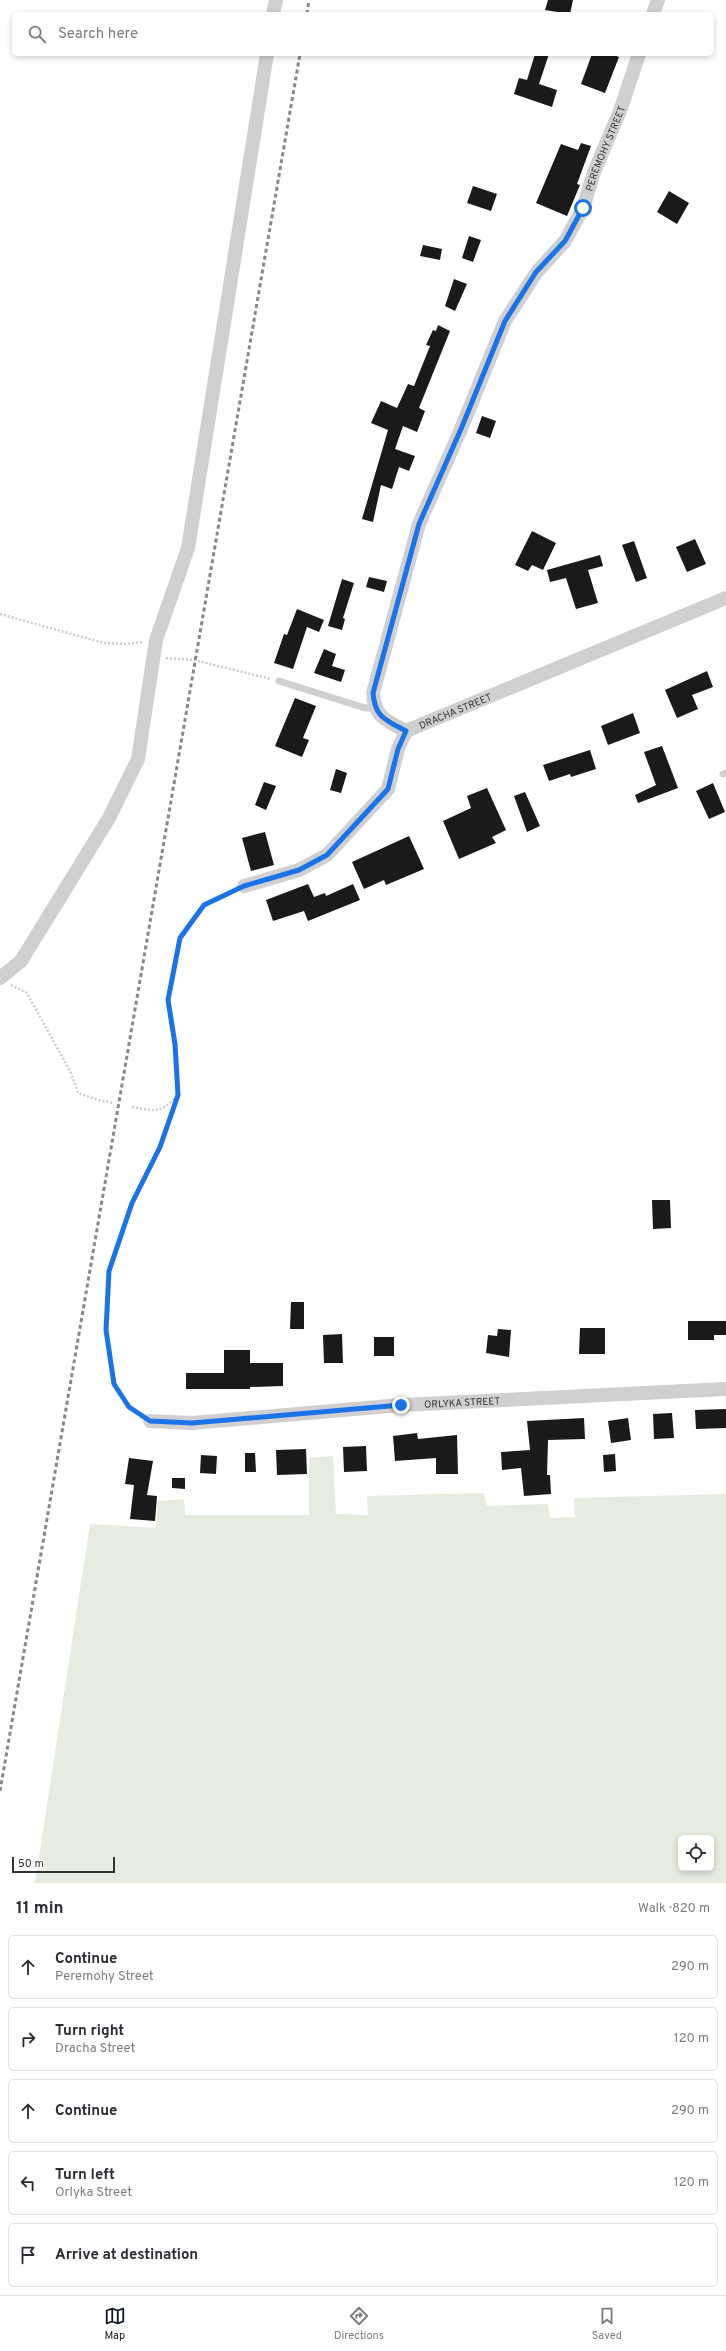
<!DOCTYPE html>
<html lang="en">
<head>
<meta charset="utf-8">
<style>
  body { margin:0; font-family:Overpass,sans-serif; background:#f2f2f3; color:#2b2b33 }
  .controls { position:absolute; right:12px; bottom:12px; display:grid; overflow:hidden; border-radius:6px; box-shadow:0 2px 6px #0003 }
  .controls button { width:36px; height:36px; display:grid; place-items:center; padding:0; border:0; border-bottom:1px solid #e1e1e2; background:#fff; color:#2b2b33; font:20px sans-serif }
  .scale { position:absolute; left:12px; bottom:10px; width:103px; box-sizing:border-box; padding-left:4px; border:2px solid #333; border-top:0; font-size:11px; line-height:14px; white-space:nowrap; color:#333; -webkit-text-stroke:3px #fff; paint-order:stroke }
  .stop { position:absolute; width:12px; height:12px; margin:-9px; border:3px solid #1a73e8; border-radius:50%; background:#fff }
  .stop.end { background:#1a73e8; border-color:#fff; box-shadow:0 1px 4px #0008 }
  .list { margin:0; padding:0; list-style:none }
  h2 { display:flex; justify-content:space-between; align-items:center; height:52px; margin:0; padding:0 16px; font-size:17px }
  h2 small { font-size:13px; font-weight:400; color:#7c7c81 }
  .list li { display:grid; grid-template-columns:26px 1fr auto; gap:12px; align-items:center; box-sizing:border-box; height:64px; margin:0 8px 8px; padding:0 8px; border:1px solid #e1e1e2; border-radius:6px }
  .list b { display:block; font-size:15px; white-space:nowrap }
  .list p { margin:0; font-size:13px; white-space:nowrap; color:#7c7c81 }
  .list em { font-size:13px; font-style:normal; color:#7c7c81 }
  .icon { flex:none; width:22px; height:22px; fill:none; stroke:currentColor; stroke-width:2; stroke-linecap:round; stroke-linejoin:round }
  .map { position:relative; flex:none; width:726px; height:1883px; overflow:hidden }
  .search { position:absolute; background:#fff; box-shadow:0 2px 6px #0003; left:12px; right:12px; top:12px; height:44px; display:flex; align-items:center; gap:10px; box-sizing:border-box; padding:0 14px; border-radius:6px; color:#7c7c81; font-size:15px }
  .sheet { height:412px; background:#fff }
  nav { display:flex; justify-content:space-around; align-items:center; box-sizing:border-box; height:56px; border-top:1px solid #e1e1e2; background:#fff; font-size:11px; color:#7c7c81 }
  nav a { display:grid; justify-items:center; gap:2px }
  nav .on { color:#111827 }
  .map>svg:first-child { display:block }
</style>
</head>
<body>
<div class="map">
<svg width="726" height="1883" viewBox="0 0 726 1883">
  <rect width="100%" height="100%" fill="#fff"/>
  <!-- green -->
  <path fill="#e6ecdf" fill-rule="evenodd" d="M333,1456L336,1514L368,1515L367,1496L484,1493L487,1506L548,1504L550,1518L575,1517L574,1498L726,1494V1883H35L90,1524L156,1528L157,1501L184,1499L185,1515H309V1458ZM681,1838H711V1868H681Z"/>
  <!-- building -->
  <path fill="#1a1a1a" d="M548,0H573L570,14L545,10Z
    M535,54H549L539,84L557,90L552,107L514,94L519,78L527,80Z
    M592,54H611L619,57L605,93L581,84Z
    M581,143L591,146L577,184L580,185L567,216L536,203L561,144L578,150Z
    M473,186L497,194L491,211L467,203Z
    M669,191L689,203L677,224L657,212Z
    M469,236L481,240L473,262L462,258Z
    M423,245L442,249L440,260L420,256Z
    M454,279L467,284L455,311L445,306Z
    M438,325L450,331L419,408L425,411L417,432L403,426L395,449L415,456L409,471L399,467L392,489L381,485L373,522L362,519L388,430L371,423L381,401L397,408L408,384L414,386L430,346L426,345L433,330L436,331Z
    M482,416L496,421L490,438L476,433Z
    M532,531L556,543L543,570L532,565L528,571L515,565Z
    M695,539L706,564L687,572L676,547Z
    M634,541L647,578L636,582L622,545Z
    M600,555L603,566L588,570L598,603L576,609L566,578L550,582L547,570Z
    M369,577L387,581L384,592L366,587Z
    M342,579L354,583L343,618L345,619L342,630L328,626Z
    M297,609L324,620L319,632L307,627L293,669L274,663L284,634L287,635Z
    M324,649L336,654L332,666L345,670L341,682L314,673Z
    M707,671L713,687L692,695L698,709L677,718L665,690Z
    M295,698L316,706L303,738L309,740L302,757L275,746Z
    M633,713L640,733L608,745L601,726Z
    M662,746L678,788L638,803L635,795L656,785L644,752Z
    M590,750L596,769L571,777L570,774L549,781L543,765Z
    M336,769L347,773L341,793L330,790Z
    M264,782L276,786L266,810L255,805Z
    M713,783L725,812L709,819L696,791Z
    M487,788L506,830L492,837L496,843L459,859L443,821L471,808L467,796Z
    M525,792L540,826L527,832L514,796Z
    M265,832L274,865L251,871L242,838Z
    M409,836L424,869L386,885L384,880L364,889L352,862Z
    M308,884L314,897L325,893L326,896L353,884L360,900L308,921L304,911L273,921L266,900Z
    M652,1200H670L671,1228L653,1229Z
    M291,1302H304V1329H290Z
    M688,1321H726V1335H714V1340H688Z
    M580,1328H605V1354H579Z
    M498,1329L511,1330L509,1357L486,1353L488,1335L497,1336Z
    M342,1334L343,1363H324L323,1335Z
    M374,1337H394V1356H374Z
    M224,1350H250V1363H283V1386L250,1387V1389H186V1373H224Z
    M726,1409V1428L696,1429L695,1410Z
    M672,1413L674,1438L654,1439L653,1414Z
    M584,1418L585,1439L548,1440L547,1475H550L551,1494L524,1496L521,1468L502,1470L501,1452L530,1450L527,1421Z
    M628,1418L631,1440L611,1443L608,1421Z
    M417,1433L418,1439L457,1435L458,1474H436V1458L395,1461L393,1436Z
    M366,1446L367,1471L344,1472L343,1447Z
    M306,1449L307,1474L277,1475L276,1450Z
    M245,1453H255L256,1472H245Z
    M615,1454L616,1471L604,1472L603,1455Z
    M201,1455L217,1456L216,1474L200,1473Z
    M129,1458L153,1461L147,1495L157,1496L155,1521L130,1519L134,1485L125,1484Z
    M172,1478H185V1489L172,1488Z"/>
  <g fill="none" stroke-linecap="round" stroke-linejoin="round">
    <!-- path -->
    <path stroke="#cdcdcd" stroke-width="2.5" stroke-dasharray="2 2" stroke-linecap="butt" d="M0,614L104,643L125,644L143,642
      M166,658L194,660L271,679
      M11,985L27,993L71,1073L78,1093L98,1100L114,1103
      M132,1107C155,1111 160,1114 177,1096
      M139,1413L129,1407L115,1384L106,1330L109,1271L132,1203L160,1147L178,1095L175,1044L168,1000L180,938L204,905L233,892"/>
    <!-- lane -->
    <path stroke="#d0d0d0" stroke-width="7" d="M279,681L365,708H374
      M723,774L726,773"/>
    <!-- street -->
    <g stroke="#d0d0d0" stroke-width="14">
      <path d="M273,14L276,0"/>
      <path d="M653,14L658,0"/>
      <path id="s1" d="M406,731C386,720 375,718 373,693L419,524L461,429L505,321L536,273L565,241L583,208L594,172L620,111L639,54"/>
      <path id="s2" d="M244,886L299,870L327,855L388,789L398,749L406,731L726,598"/>
      <path d="M0,978L21,961L109,818L138,759L156,640L188,548L267,54"/>
      <path id="s3" d="M150,1421L192,1423L401,1405L726,1389"/>
    </g>
    <!-- rail -->
    <path stroke="#888" stroke-width="3" stroke-dasharray="4 3" stroke-linecap="butt" d="M307,14L309,0
      M0,1791L300,54"/>
  </g>
  <g fill="none" stroke-linecap="round" stroke-linejoin="round">
    <!-- route -->
    <path stroke="#1a73e8" stroke-width="5" d="M401,1405L192,1423L150,1421L129,1407L114,1384L106,1330L109,1271L132,1203L160,1147L178,1095L175,1044L168,1000L180,938L204,905L244,886L299,870L327,855L388,789L398,749L406,731C386,720 375,718 373,693L419,524L461,429L505,321L536,272L565,241L583,208"/>
  </g>
  <g text-anchor="middle" stroke-width="4" stroke-linejoin="round" paint-order="stroke">
    <!-- street labels -->
    <g font-size="10" fill="#333" stroke="#fff">
      <text dy="4" stroke="none"><textPath href="#s1" startOffset="651">PEREMOHY STREET</textPath></text>
      <text dy="4" stroke="none"><textPath href="#s2" startOffset="293">DRACHA STREET</textPath></text>
      <text dy="4" stroke="none"><textPath href="#s3" startOffset="313">ORLYKA STREET</textPath></text>
    </g>
  </g>
</svg>
<div class="controls">
<button><svg class="icon" aria-label="locate" viewBox="0 0 24 24"><circle cx="12" cy="12" r="6"/><path d="M12 2v4M12 18v4M2 12h4M18 12h4"/></svg></button>
</div>
<div class="scale">50 m</div>
<div class="stop" style="left:583px;top:208px"></div>
<div class="stop end" style="left:401px;top:1405px"></div>
<div class="search"><svg class="icon" aria-label="search" viewBox="0 0 24 24"><circle cx="10" cy="10" r="6"/><path d="M15 15l6 6"/></svg>Search here</div>
</div>
<section class="sheet">
<h2>11 min<small>Walk · 820 m</small></h2>
<ul class="list">
<li><svg class="icon" aria-label="ahead" viewBox="0 0 24 24"><path d="M12 20V5M6 11l6-6 6 6"/></svg><div><b>Continue</b><p>Peremohy Street</p></div><em>290 m</em></li>
<li><svg class="icon" aria-label="right" viewBox="0 0 24 24"><path d="M7 20v-9h11M14 6l5 5-5 5"/></svg><div><b>Turn right</b><p>Dracha Street</p></div><em>120 m</em></li>
<li><svg class="icon" aria-label="ahead" viewBox="0 0 24 24"><path d="M12 20V5M6 11l6-6 6 6"/></svg><div><b>Continue</b></div><em>290 m</em></li>
<li><svg class="icon" aria-label="left" viewBox="0 0 24 24"><path d="M17 20v-9H6M10 6l-5 5 5 5"/></svg><div><b>Turn left</b><p>Orlyka Street</p></div><em>120 m</em></li>
<li><svg class="icon" aria-label="arrive" viewBox="0 0 24 24"><path d="M6 21V4h12l-3 4 3 4H6"/></svg><div><b>Arrive at destination</b></div></li>
</ul>
</section>
<nav>
<a class="on"><svg class="icon" aria-label="map" viewBox="0 0 24 24"><path d="M3 6l6-2 6 2 6-2v14l-6 2-6-2-6 2zM9 4v14M15 6v14"/></svg>Map</a>
<a><svg class="icon" aria-label="directions" viewBox="0 0 24 24"><path d="M12 3l9 9-9 9-9-9zM9 14v-3h6M13 9l2 2-2 2"/></svg>Directions</a>
<a><svg class="icon" aria-label="saved" viewBox="0 0 24 24"><path d="M7 4h10v16l-5-4-5 4z"/></svg>Saved</a>
</nav>
</body>
</html>
